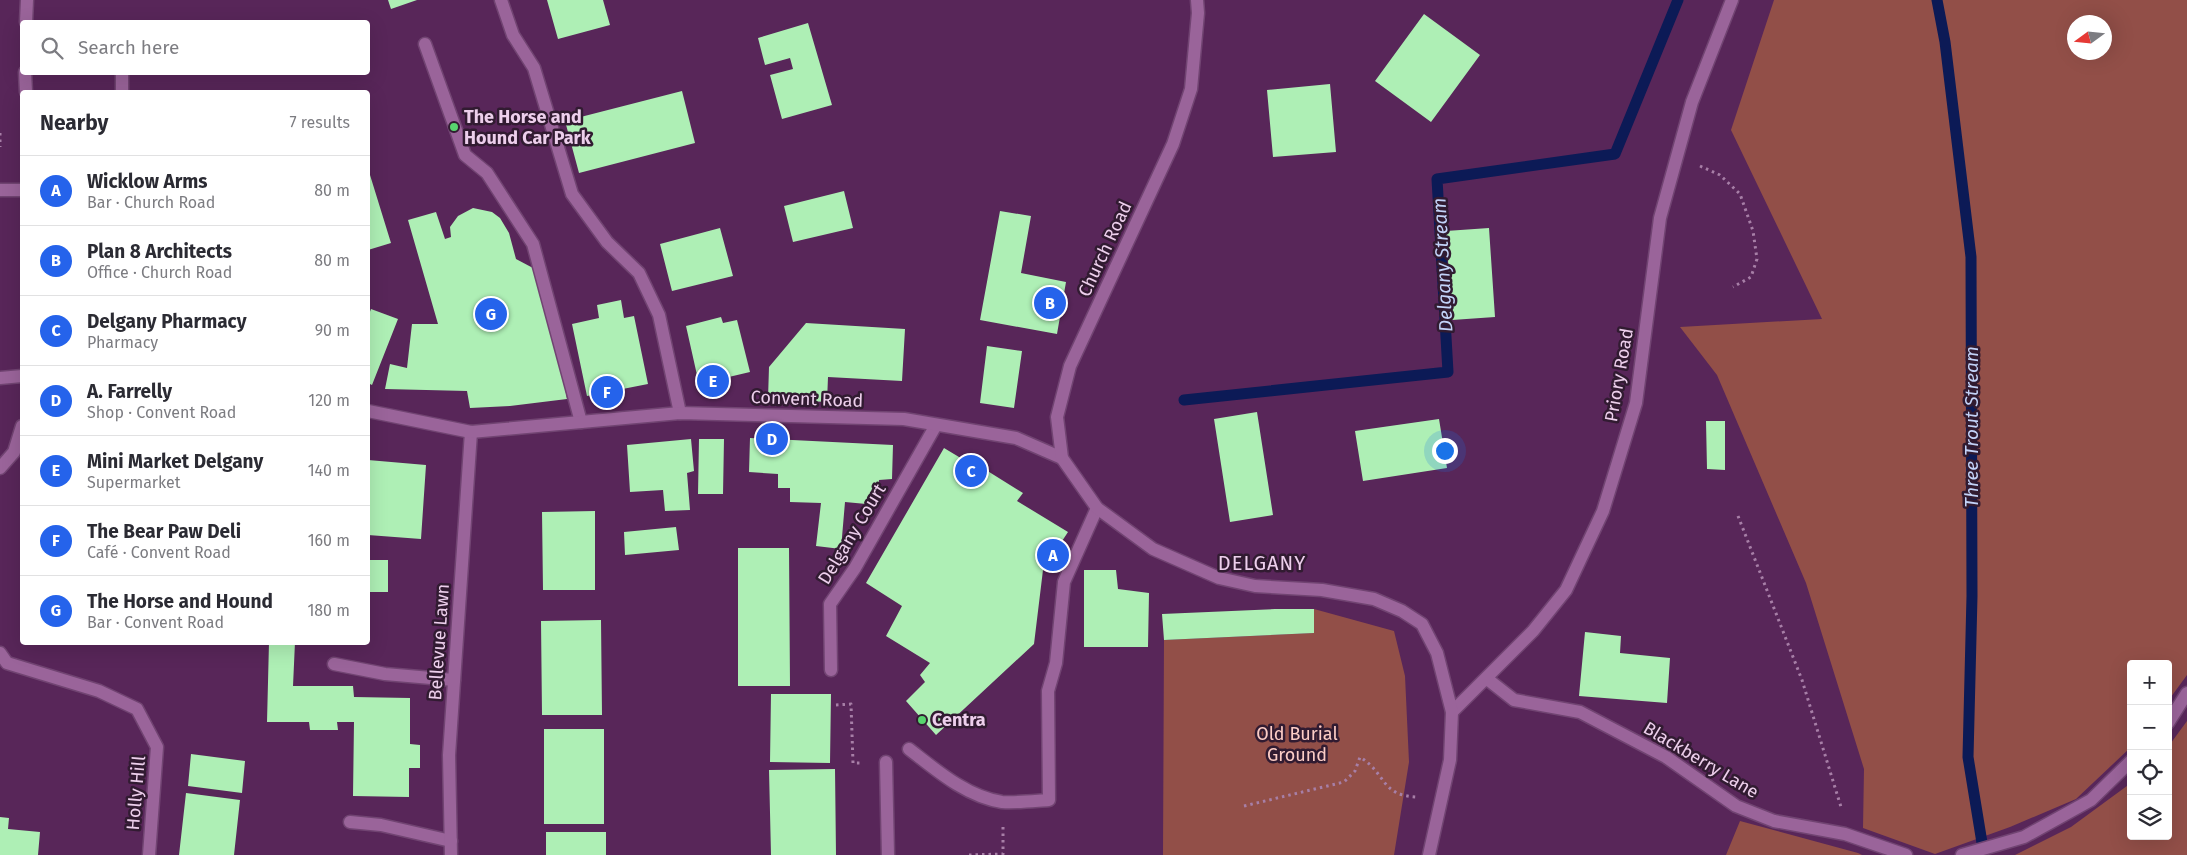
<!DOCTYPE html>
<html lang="en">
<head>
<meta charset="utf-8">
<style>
  body { margin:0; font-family:"Fira Sans",sans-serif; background:#f7f7f7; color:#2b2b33 }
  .controls { position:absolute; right:15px; bottom:15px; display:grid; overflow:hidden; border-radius:5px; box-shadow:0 5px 20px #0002 }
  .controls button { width:45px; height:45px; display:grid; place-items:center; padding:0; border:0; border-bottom:1px solid #e1e1e2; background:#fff; color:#2b2b33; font:25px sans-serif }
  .compass { position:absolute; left:2067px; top:15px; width:45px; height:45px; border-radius:50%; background:#fff; box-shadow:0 5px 20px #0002; rotate:255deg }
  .you { position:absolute; left:1444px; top:450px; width:18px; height:18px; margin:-12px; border:4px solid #fff; border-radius:50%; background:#1a73e8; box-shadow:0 0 0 8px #1a73e833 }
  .badge { display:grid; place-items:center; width:32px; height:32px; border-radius:50%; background:#2563eb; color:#fff; font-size:16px; font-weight:700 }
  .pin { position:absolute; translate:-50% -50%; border:2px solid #fff; box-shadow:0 1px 5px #0006 }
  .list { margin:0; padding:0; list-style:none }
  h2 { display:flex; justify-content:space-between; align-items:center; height:65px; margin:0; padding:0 20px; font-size:21px }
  h2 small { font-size:16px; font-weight:400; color:#7c7c81 }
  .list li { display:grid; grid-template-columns:32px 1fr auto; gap:15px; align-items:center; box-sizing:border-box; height:70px; padding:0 20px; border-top:1px solid #e1e1e2 }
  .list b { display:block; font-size:19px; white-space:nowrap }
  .list p { margin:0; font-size:16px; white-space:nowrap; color:#7c7c81 }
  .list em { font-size:16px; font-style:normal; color:#7c7c81 }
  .icon { flex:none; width:28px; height:28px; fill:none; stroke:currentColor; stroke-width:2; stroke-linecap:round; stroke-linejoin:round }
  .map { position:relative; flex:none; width:2187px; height:855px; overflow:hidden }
  .search { position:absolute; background:#fff; box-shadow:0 5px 20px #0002; left:20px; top:20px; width:350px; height:55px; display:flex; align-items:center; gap:12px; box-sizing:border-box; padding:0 18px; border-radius:5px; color:#7c7c81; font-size:19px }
  .panel { position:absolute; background:#fff; box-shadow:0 5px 20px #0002; left:20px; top:90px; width:350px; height:555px; border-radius:5px }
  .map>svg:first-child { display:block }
</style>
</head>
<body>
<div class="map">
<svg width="2187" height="855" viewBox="0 0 2187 855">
  <rect width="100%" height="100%" fill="#582659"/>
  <!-- green -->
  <path fill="#924f48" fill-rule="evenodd" d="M1774,0H2187V675L2168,701V664H2131V747L2076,799L2010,827L1935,854L1863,828L1864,769L1806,583L1717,375L1680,327L1822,319L1731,130ZM2104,22V52H2074V22Z
    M1314,609L1394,631L1405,676L1409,762L1394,855H1163L1164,640L1314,633Z
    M2187,721V855H2015L2071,827L2131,783V836H2168V747Z
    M1740,821L1858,853L1862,855H1726Z"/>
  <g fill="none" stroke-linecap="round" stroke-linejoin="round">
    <!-- stream -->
    <path stroke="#0c1a56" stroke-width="11" d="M1937,0L1945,42L1971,257L1972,596L1968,757L1984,855
      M1184,400L1448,372L1437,179L1615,154L1678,0"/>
  </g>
  <!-- building -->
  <path fill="#aeefb5" d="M388,0H417L391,9Z
    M547,0H603L610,25L558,39Z
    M1424,14L1480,55L1431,122L1375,81Z
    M808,23L832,105L782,119L770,75L793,69L790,58L765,65L758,38Z
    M1330,84L1336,152L1273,157L1267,90Z
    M682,91L695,143L579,173L565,121Z
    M368,175H370L391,243L368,250Z
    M844,191L853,228L793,242L784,206Z
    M473,208L492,212L500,218L509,233L516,259L533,268L557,342L567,399L510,406L470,408L467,391L385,389L390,364L407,368L412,324H438L408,220L436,212L445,239L451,237L450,227L458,216Z
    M1000,211L1031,216L1021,273L1066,282L1057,334L980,320Z
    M720,228L733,276L672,291L660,244Z
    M1489,228L1495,317L1452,320L1446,231Z
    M621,300L624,318L634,316L648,384L587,396L572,324L599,318L597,305Z
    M371,309L398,319L372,385L368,383V317Z
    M721,317L723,323L737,320L750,372L699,384L686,326Z
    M806,323L905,329L902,381L828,377L827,402L768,399L769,367Z
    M987,346L1022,351L1014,408L980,403Z
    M1257,412L1273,515L1230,522L1214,419Z
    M1439,419L1447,468L1363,481L1355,431Z
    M1706,421H1725V470L1707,469Z
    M750,438L893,445L892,479L879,480L877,505L845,502L841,549L816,546L821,503L790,502V488H778V474L749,472Z
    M691,439L694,471L687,473L690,510L665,511L663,490L630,492L627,445Z
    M699,439H724L723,494H698Z
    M944,448L984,472L986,470L1023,493L1017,501L1068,532L1043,570L1034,644L936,735L906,701L925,682L920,675L930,663L886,636L902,606L866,583Z
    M368,460L426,465L421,539L368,535Z
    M595,511V590H543L542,512Z
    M676,527L679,550L625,555L624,532Z
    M738,548H789L790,686H738Z
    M368,560H388V592H368Z
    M1084,570H1116L1118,589L1149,593L1148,647H1084Z
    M1275,609H1314V633L1164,640L1162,614Z
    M601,620L602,715H542L541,621Z
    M1585,632L1621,636L1620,653L1670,658L1667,703L1579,696Z
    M269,642H295L293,686H353L354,697L410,698V744L420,745V768H409V797L353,796L354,722H337L338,730H310L309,722H267Z
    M771,694H831L830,763L770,762Z
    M544,729H604V824H544Z
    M191,754L245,761L242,793L188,786Z
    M835,769L836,855H771L769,770Z
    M186,793L240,800L234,855H179Z
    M0,817L9,818L8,829L40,832L38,855H0Z
    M546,832H606V855H546Z"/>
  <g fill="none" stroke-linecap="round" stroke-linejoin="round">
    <defs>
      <path id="service" d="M425,44L465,155L487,173L533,244L581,422
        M334,664L385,674L454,680
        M831,670L830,604L855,568L936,425
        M909,749C936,770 967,797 1002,802C1017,803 1034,801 1049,800L1048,691L1056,663L1064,582L1097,508
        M350,822L381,825L451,841"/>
      <path id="minor" d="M501,0L513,35L534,68L572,194L607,242L639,273L659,315L680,413
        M26,22L27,0
        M25,72L26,92
        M122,92V72
        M0,190H22
        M0,468L14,452L22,426
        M0,653L7,663L99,691L137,709L157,747L149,855
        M1486,678L1514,700L1580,712L1666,757L1736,806L1774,821L1845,834L1906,855
        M1452,712L1533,631L1566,590L1603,511L1636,403L1660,218L1692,102L1732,0
        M2168,723L2187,693
        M886,762L888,855
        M451,855L449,755L471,432
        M1962,855L2024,837L2091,800L2131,761"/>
      <path id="tertiary" d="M0,378L22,376
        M368,411L471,432L680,413L904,419L1016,438L1062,458"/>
      <path id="secondary" d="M1197,0L1198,13L1191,89L1173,144L1070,366L1057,417L1062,458L1097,508L1153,549L1219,578L1255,586L1322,590L1374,599L1402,611L1422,624L1437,653L1452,712L1450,760L1429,855"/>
    </defs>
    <!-- service casing -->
    <use href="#service" stroke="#714472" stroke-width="15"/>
    <!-- minor casing -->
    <use href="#minor" stroke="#714472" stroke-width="15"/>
    <!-- tertiary casing -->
    <use href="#tertiary" stroke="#714472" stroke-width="15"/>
    <!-- secondary casing -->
    <use href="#secondary" stroke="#714472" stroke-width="15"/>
    <!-- path -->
    <path stroke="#a77fa7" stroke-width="3" stroke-dasharray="2.5 4" stroke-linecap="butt" d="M0,133V147
      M1700,166L1720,175L1740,194L1753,231L1757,259L1751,277L1733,287
      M1738,516L1802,680L1841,807
      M836,705L851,704L853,763H860
      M1244,806L1344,782L1355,771L1360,757C1387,774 1380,795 1416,797
      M969,855L1003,854V826"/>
    <!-- service -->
    <use href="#service" stroke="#9a649a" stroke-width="12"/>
    <!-- minor -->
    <use href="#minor" stroke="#9a649a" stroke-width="12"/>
    <!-- tertiary -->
    <use href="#tertiary" stroke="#9a649a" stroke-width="12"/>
    <!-- secondary -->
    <use href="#secondary" stroke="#9a649a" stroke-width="12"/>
  </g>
  <!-- markers -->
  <g fill="#58d56f" stroke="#311b31" stroke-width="2">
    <circle cx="454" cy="127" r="5"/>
    <circle cx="922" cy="720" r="5"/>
  </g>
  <g text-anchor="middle" stroke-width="5" stroke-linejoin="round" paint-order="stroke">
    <!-- poi labels -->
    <g font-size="18" font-weight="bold" fill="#edcfec" stroke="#311b31" text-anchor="start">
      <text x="464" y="123">The Horse and<tspan x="464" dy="21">Hound Car Park</tspan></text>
      <text x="932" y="726">Centra</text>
    </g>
    <!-- street labels -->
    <g font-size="18" fill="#edcfec" stroke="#311b31">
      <text transform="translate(1105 249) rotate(-65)" y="6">Church Road</text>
      <text transform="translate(1619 375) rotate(-80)" y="6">Priory Road</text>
      <text transform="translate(807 399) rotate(2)" y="6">Convent Road</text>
      <text transform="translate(852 534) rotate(-59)" y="6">Delgany Court</text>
      <text transform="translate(439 642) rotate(-86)" y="6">Bellevue Lawn</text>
      <text transform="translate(1701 760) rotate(31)" y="6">Blackberry Lane</text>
      <text transform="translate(136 793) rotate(-85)" y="6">Holly Hill</text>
    </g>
    <!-- park labels -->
    <g font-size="18" fill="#fdcdc6" stroke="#311b31">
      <text x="1297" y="740">Old Burial<tspan x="1297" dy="21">Ground</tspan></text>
    </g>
    <!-- water labels -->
    <g font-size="19" font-style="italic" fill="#c3d3f9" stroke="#311b31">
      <text transform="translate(1442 265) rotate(-93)" y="7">Delgany Stream</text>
      <text transform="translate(1971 427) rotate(-90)" y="7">Three Trout Stream</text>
    </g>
    <!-- quarter labels -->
    <g font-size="20" letter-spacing="1" fill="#edcfec" stroke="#311b31">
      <text x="1262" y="570">DELGANY</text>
    </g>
  </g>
</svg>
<div class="controls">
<button>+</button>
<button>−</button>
<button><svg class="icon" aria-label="locate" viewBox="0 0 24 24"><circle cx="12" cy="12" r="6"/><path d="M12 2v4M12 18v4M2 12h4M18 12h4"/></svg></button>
<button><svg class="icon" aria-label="layers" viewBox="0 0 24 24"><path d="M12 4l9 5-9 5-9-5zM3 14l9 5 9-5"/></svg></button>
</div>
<svg class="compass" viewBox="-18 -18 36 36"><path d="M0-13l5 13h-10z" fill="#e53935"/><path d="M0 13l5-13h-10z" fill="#7c7c81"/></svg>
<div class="you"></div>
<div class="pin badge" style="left:1053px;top:555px">A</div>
<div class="pin badge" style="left:1050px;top:303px">B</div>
<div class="pin badge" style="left:971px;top:471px">C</div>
<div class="pin badge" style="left:772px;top:439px">D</div>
<div class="pin badge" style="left:713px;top:381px">E</div>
<div class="pin badge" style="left:607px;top:392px">F</div>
<div class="pin badge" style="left:491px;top:314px">G</div>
<div class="search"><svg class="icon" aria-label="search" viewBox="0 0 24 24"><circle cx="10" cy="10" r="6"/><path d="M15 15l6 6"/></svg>Search here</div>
<section class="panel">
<h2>Nearby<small>7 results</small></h2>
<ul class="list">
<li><span class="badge">A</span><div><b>Wicklow Arms</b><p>Bar · Church Road</p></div><em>80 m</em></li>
<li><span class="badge">B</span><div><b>Plan 8 Architects</b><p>Office · Church Road</p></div><em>80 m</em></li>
<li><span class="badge">C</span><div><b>Delgany Pharmacy</b><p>Pharmacy</p></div><em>90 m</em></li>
<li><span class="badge">D</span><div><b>A. Farrelly</b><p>Shop · Convent Road</p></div><em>120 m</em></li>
<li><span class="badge">E</span><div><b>Mini Market Delgany</b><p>Supermarket</p></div><em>140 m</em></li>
<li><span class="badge">F</span><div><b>The Bear Paw Deli</b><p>Café · Convent Road</p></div><em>160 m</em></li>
<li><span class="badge">G</span><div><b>The Horse and Hound</b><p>Bar · Convent Road</p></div><em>180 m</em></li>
</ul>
</section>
</div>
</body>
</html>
